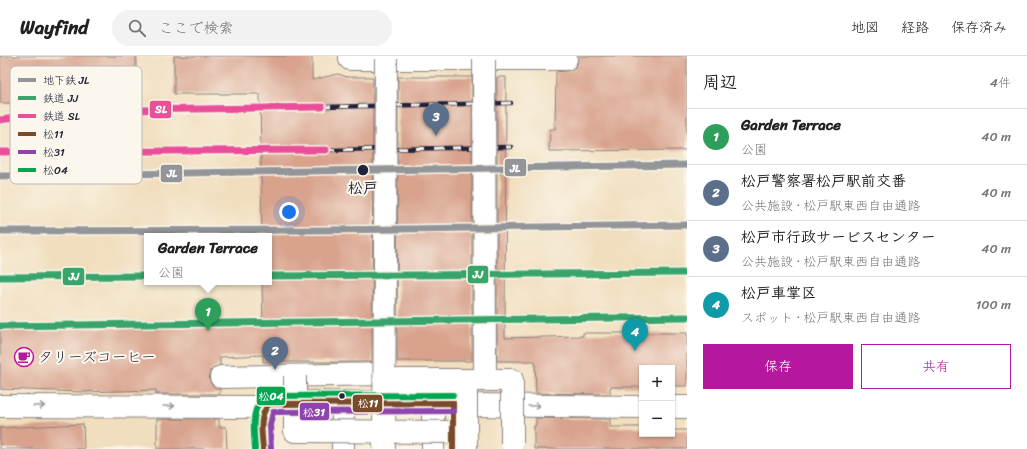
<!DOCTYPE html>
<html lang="ja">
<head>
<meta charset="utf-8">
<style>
  body { margin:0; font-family:Sriracha,"Klee One",sans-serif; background:#f2f2f2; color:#202124 }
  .controls { position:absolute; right:12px; bottom:12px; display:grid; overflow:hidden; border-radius:0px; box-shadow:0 1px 3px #0004 }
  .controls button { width:36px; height:36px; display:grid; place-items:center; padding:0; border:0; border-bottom:1px solid #e0e0e0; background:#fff; color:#202124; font:20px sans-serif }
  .you { position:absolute; left:289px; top:156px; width:14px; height:14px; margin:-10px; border:3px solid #fff; border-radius:50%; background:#1a73e8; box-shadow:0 0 0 6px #1a73e833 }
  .badge { display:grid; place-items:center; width:26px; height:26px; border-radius:50%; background:#b5179e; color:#fff; font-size:13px; font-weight:700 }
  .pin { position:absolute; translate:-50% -33px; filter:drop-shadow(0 1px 2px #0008) }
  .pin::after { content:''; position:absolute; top:21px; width:14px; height:12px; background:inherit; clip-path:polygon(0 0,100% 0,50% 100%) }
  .popup { position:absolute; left:144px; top:177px; width:128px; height:52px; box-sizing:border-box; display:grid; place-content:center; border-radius:0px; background:#fff; filter:drop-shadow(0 1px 3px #0005); font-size:13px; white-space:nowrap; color:#757577 }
  .popup b { font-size:15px; color:#202124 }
  .popup::after { content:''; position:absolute; left:50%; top:100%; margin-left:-8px; border:8px solid transparent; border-top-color:#fff }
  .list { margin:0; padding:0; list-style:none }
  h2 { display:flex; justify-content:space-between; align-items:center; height:52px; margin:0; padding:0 16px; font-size:17px }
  h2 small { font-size:13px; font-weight:400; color:#757577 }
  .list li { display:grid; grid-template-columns:26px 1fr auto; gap:12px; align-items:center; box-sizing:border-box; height:56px; padding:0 16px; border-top:1px solid #e0e0e0 }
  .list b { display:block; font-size:15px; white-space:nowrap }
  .list p { margin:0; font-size:13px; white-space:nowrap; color:#757577 }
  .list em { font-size:13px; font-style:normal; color:#757577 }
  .actions { display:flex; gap:8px; padding:12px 16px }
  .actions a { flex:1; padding:9px 0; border:1px solid #b5179e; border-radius:0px; text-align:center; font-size:14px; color:#b5179e }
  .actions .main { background:#b5179e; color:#fff }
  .icon { flex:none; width:22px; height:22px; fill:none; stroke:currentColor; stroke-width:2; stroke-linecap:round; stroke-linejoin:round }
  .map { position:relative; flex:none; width:687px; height:393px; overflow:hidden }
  header { display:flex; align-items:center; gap:24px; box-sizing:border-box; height:56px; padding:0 20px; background:#fff; border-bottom:1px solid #e0e0e0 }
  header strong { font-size:19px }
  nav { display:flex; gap:22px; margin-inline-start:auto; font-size:14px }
  .search { width:280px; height:36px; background:#f2f2f2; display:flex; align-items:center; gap:10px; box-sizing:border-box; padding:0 14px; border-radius:22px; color:#757577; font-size:15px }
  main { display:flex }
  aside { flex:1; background:#fff }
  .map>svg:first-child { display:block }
</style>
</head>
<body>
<header>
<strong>Wayfind</strong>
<div class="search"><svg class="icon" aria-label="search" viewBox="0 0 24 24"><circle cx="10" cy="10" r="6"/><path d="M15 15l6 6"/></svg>ここで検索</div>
<nav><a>地図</a><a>経路</a><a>保存済み</a></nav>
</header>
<main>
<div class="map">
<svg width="687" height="393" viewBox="0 0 687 393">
  <rect width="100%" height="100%" fill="#fbf7ec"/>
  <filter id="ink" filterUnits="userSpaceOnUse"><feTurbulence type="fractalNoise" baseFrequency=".025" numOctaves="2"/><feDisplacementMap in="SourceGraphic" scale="8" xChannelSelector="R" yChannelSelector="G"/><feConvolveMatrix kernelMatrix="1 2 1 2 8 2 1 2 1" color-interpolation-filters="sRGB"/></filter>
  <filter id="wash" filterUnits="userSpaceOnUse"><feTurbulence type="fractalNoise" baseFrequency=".012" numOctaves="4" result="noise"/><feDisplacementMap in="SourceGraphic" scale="16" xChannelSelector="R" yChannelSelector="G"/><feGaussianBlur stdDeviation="0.9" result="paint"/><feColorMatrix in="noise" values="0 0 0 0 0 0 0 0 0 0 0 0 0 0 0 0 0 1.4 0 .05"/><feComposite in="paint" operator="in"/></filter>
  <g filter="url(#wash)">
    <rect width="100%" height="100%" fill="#f1debe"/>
    <g id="blocks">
      <!-- building -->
      <path fill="#d8a28c" d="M0,0H136V40H98V46L61,44V48L23,46V47H0Z
        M174,0H312V24L338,18L347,21H373L372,306H263V299L220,301V309L210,315L209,321L211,328L220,333V338H156V334L82,336L0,333V273L263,270L262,226H269V180H262L260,38H174Z
        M578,0H687V94L549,95L550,73H555L556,16L573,14L577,9Z
        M398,21H472V305H397Z
        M497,21H506L505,282L583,280V277H687V330H672V312H642V331H610V338L536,337L535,305H497Z
        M536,362L610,363V371H642V378H672V374H687V393H534V370L536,369Z
        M157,363H219V371H226L227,393H157Z
        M83,368L84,393H0V372Z"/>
    </g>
  </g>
  <g filter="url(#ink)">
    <use href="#blocks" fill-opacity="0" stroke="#8a807c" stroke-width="1"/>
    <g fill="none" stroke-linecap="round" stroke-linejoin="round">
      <defs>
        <path id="minor" d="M350,0V3H566
          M221,321L384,318
          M343,347V393
          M0,350L265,351
          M672,351H687
          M263,393V358L265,351L274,346L453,347L470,349L642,351
          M433,393V347"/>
      </defs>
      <!-- minor casing -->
      <use href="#minor" stroke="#8a807c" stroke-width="24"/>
      <!-- minor -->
      <use href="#minor" stroke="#fff" stroke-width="22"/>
      <defs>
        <path id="rail" d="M322,51L511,47
          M326,94L511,91"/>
      </defs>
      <!-- rail casing -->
      <use href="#rail" stroke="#22223b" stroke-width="4.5"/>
      <!-- rail -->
      <use href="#rail" stroke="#fbf7ec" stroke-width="3" stroke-dasharray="9" stroke-linecap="butt"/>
      <defs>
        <path id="minor-bridge" d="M484,3L485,323
          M295,320V375L466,376
          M384,324H512V387
          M384,393L386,3
          M466,393V324"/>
      </defs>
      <!-- minor-bridge casing -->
      <use href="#minor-bridge" stroke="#8a807c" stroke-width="24" stroke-linecap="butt"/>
      <!-- minor-bridge -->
      <use href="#minor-bridge" stroke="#fff" stroke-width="22"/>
      <defs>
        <path id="bus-1" d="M453,347V393
          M263,393C262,378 258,360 269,348L453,347"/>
        <path id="bus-2" d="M271,393L270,369L273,356L453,355"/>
        <path id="bus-3" d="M255,393C254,377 249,350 267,340L453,339"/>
      </defs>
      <!-- bus-1 casing -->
      <use href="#bus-1" stroke="#fbf7ec" stroke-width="9"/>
      <!-- bus-2 casing -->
      <use href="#bus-2" stroke="#fbf7ec" stroke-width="9"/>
      <!-- bus-3 casing -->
      <use href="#bus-3" stroke="#fbf7ec" stroke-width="9"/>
      <!-- bus-1 -->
      <use href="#bus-1" stroke="#7a4b2a" stroke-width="6"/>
      <!-- bus-2 -->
      <use href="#bus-2" stroke="#8e44ad" stroke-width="6"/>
      <!-- bus-3 -->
      <use href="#bus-3" stroke="#00a651" stroke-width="6"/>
      <defs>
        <path id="rail-1" d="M269,220L687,217
          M0,221L147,220
          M0,270L687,261"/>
        <path id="rail-2" d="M0,64L68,55L322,51
          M0,96L326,94"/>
      </defs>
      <!-- rail-1 casing -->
      <use href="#rail-1" stroke="#fbf7ec" stroke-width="10"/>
      <!-- rail-2 casing -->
      <use href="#rail-2" stroke="#fbf7ec" stroke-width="10"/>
      <!-- rail-1 -->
      <use href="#rail-1" stroke="#39a46c" stroke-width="7"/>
      <!-- rail-2 -->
      <use href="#rail-2" stroke="#e95098" stroke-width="7"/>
      <defs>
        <path id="metro-1" d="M0,120L687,109
          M0,175L327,174L687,169"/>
      </defs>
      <!-- metro-1 casing -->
      <use href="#metro-1" stroke="#fbf7ec" stroke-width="10"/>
      <!-- metro-1 -->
      <use href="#metro-1" stroke="#939598" stroke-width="7"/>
    </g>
    <!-- one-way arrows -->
    <defs><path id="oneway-shaft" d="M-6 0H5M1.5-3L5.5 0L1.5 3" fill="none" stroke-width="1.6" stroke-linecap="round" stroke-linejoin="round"/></defs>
    <g stroke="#9c9ca7">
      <use href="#oneway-shaft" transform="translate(39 350)"/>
      <use href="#oneway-shaft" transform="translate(169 350)"/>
      <use href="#oneway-shaft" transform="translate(534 350)"/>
    </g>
  </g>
  <!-- icons -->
  <defs>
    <symbol id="cafe-ring" viewBox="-11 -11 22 22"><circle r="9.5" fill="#fbf7ec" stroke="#b5179e" stroke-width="1.5"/><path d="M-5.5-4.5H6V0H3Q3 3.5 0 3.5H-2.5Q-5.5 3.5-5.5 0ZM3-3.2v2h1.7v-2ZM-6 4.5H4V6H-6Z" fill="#b5179e"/></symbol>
  </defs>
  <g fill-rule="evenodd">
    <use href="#cafe-ring" x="13" y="290" width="22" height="22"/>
  </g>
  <!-- markers -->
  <g fill="#22223b" stroke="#fbf7ec" stroke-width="1.5">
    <circle cx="363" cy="114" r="6"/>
    <circle cx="342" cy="340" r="3.5"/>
  </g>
  <g text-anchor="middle" stroke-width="4" stroke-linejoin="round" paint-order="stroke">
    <!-- stop labels -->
    <g font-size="15" font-weight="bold" fill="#22223b" stroke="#fbf7ec">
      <text x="363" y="137">松戸</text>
    </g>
    <!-- poi labels -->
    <g font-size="15" fill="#22223b" stroke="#fbf7ec" text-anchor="start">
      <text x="38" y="306">タリーズコーヒー</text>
    </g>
  </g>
  <!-- legend -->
  <rect x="10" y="10" width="132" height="118" rx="6" fill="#fbf7ec" stroke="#bab7b7" stroke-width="1"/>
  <rect x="18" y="22" width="18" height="4" fill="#939598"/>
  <rect x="18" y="40" width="18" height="4" fill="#39a46c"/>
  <rect x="18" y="58" width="18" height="4" fill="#e95098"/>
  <rect x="18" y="76" width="18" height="4" fill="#7a4b2a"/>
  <rect x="18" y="94" width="18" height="4" fill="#8e44ad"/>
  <rect x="18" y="112" width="18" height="4" fill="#00a651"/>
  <g font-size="11" fill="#22223b">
    <text x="43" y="28">地下鉄 JL</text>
    <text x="43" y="46">鉄道 JJ</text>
    <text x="43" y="64">鉄道 SL</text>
    <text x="43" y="82">松11</text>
    <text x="43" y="100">松31</text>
    <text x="43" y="118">松04</text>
  </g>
  <g stroke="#fbf7ec" stroke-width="1.5">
    <rect x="149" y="44" width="23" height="19" rx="4" fill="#e95098"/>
    <rect x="504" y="102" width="23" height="19" rx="4" fill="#939598"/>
    <rect x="160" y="108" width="23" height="19" rx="4" fill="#939598"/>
    <rect x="467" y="209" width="22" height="19" rx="4" fill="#39a46c"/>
    <rect x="62" y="211" width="23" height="19" rx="4" fill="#39a46c"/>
    <rect x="256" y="330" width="30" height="20" rx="4" fill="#00a651"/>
    <rect x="352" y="338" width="31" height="19" rx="4" fill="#7a4b2a"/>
    <rect x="299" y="346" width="31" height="19" rx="4" fill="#8e44ad"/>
  </g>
  <g font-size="11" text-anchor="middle" font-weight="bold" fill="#fff">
    <text x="161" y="57">SL</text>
    <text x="515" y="116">JL</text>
    <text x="172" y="121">JL</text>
    <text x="478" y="222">JJ</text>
    <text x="74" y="224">JJ</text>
    <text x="271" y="344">松04</text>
    <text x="368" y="351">松11</text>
    <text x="314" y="360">松31</text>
  </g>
</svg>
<div class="controls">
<button>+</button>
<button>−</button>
</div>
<div class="you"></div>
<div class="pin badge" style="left:208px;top:275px;background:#2e9e5b">1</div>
<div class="popup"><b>Garden Terrace</b>公園</div>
<div class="pin badge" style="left:275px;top:314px;background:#5c6f8a">2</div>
<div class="pin badge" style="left:436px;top:80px;background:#5c6f8a">3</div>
<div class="pin badge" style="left:635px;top:295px;background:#0f9aa8">4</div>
</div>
<aside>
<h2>周辺<small>4件</small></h2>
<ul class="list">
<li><span class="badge" style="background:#2e9e5b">1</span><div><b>Garden Terrace</b><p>公園</p></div><em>40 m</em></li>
<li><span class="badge" style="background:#5c6f8a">2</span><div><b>松戸警察署松戸駅前交番</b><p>公共施設 · 松戸駅東西自由通路</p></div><em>40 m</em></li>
<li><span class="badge" style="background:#5c6f8a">3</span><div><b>松戸市行政サービスセンター</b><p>公共施設 · 松戸駅東西自由通路</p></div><em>40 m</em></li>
<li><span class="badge" style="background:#0f9aa8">4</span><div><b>松戸車掌区</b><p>スポット · 松戸駅東西自由通路</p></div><em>100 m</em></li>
</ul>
<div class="actions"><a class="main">保存</a><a>共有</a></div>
</aside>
</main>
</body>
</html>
